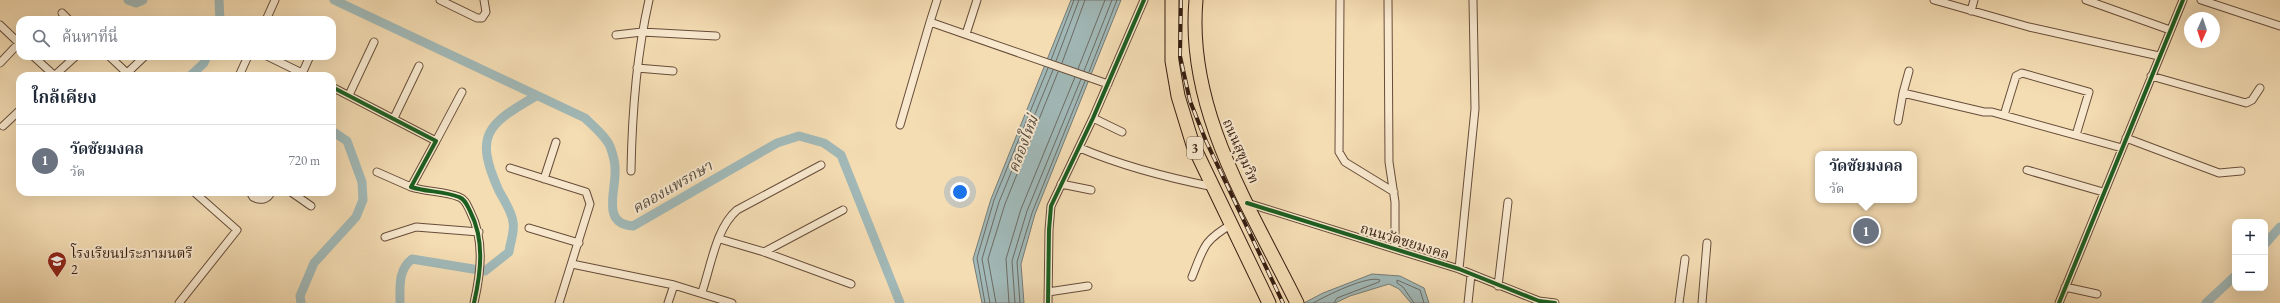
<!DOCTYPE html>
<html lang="th">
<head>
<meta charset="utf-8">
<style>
  body { margin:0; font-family:"EB Garamond","Noto Serif Thai",serif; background:#f6f6f7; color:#1f2937 }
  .controls { position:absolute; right:12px; bottom:12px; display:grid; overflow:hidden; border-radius:8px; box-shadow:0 4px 16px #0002 }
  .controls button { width:36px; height:36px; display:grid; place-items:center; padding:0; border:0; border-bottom:1px solid #e0e1e3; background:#fff; color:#1f2937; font:20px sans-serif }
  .compass { position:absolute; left:2184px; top:12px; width:36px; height:36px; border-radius:50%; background:#fff; box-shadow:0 4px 16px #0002; rotate:183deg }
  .you { position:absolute; left:960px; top:192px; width:14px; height:14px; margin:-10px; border:3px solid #fff; border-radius:50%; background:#1a73e8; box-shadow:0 0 0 6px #1a73e833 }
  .badge { display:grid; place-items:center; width:26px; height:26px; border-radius:50%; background:#b45309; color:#fff; font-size:13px; font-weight:700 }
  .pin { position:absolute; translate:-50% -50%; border:2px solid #fff; box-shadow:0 1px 4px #0006 }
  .popup { position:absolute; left:1815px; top:151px; width:102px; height:52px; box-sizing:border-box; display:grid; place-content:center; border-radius:8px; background:#fff; filter:drop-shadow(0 1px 3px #0005); font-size:13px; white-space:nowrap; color:#747a83 }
  .popup b { font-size:15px; color:#1f2937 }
  .popup::after { content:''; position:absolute; left:50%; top:100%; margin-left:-8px; border:8px solid transparent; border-top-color:#fff }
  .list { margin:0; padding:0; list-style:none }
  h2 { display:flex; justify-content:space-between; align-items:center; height:52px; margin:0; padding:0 16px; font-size:17px }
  h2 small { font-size:13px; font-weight:400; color:#747a83 }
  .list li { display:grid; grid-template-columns:26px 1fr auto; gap:12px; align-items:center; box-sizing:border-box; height:72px; padding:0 16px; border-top:1px solid #e0e1e3 }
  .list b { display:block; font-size:15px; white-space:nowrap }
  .list p { margin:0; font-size:13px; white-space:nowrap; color:#747a83 }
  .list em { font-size:13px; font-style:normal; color:#747a83 }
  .icon { flex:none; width:22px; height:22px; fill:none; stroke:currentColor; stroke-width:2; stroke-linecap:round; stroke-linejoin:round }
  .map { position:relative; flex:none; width:2280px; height:303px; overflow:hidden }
  .search { position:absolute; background:#fff; box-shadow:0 4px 16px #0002; left:16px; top:16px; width:320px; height:44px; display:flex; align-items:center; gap:10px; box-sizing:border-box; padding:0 14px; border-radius:12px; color:#747a83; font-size:15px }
  .panel { position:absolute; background:#fff; box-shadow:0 4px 16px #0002; left:16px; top:72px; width:320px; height:124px; border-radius:12px }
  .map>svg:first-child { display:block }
</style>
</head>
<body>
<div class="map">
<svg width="2280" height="303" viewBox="0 0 2280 303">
  <rect width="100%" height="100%" fill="#f4dcb3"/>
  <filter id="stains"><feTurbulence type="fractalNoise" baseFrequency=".005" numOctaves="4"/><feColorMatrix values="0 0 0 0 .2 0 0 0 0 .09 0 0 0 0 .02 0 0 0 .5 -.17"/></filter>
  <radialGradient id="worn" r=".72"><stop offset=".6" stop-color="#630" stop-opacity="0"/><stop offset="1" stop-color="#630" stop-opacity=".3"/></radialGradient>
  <!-- water -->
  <path fill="#a1b9b8" stroke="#767b75" d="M1071,0H1121L1035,214L1021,264L1024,303H982L973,259L991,199Z
    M1372,274L1400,276L1424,288L1429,303H1411L1399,289L1389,284L1350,296L1335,303H1304L1323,293Z"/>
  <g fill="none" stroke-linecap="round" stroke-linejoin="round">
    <!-- shore -->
    <path stroke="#6c6b64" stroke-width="1" d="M1051,60L1074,0
      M1056,61L1079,0
      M1062,63L1085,0
      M1078,69L1105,0
      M1084,71L1112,0
      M1089,72L1117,0
      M985,303L977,258L994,200L1048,68
      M990,303L982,259L999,202L1053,70
      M996,303L988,259L1005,204L1058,72
      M1009,303L1006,259L1021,209L1075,77
      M1015,303L1012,261L1027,211L1081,79
      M1020,303L1017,262L1032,213L1085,81
      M1313,303C1326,296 1367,275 1380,280L1379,282L1337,298L1334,303
      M1414,303L1403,287L1397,283V280L1420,290L1424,303"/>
    <!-- canal -->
    <path stroke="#a1b9b8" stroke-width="9" d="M128,0L136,3L143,0
      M219,0L220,20
      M334,0L585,118C593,126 608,138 611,149C613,155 615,162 615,168C617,189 600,224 633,226L777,143L799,136L824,143L841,155L900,303
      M190,76L204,63L207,56
      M2265,244L2280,227
      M301,303L300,296L314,263L356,217L363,200L362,182L347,141L332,131
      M400,303C400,286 398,270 412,259L485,271L509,252C510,243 515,231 513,222C512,212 504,200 499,191C474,135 486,125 536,96
      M2206,303L2235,276"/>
    <defs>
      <path id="street" d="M440,0L477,18H482L486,12L484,0
        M937,0L930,22L1108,84
        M1340,0L1339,152L1345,162L1394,192
        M1388,0L1389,162L1395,202V249
        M1934,0L2029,27L2159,56
        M2086,0L2170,30
        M2201,0L2280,26
        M1971,11L1974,0
        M62,13L69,20
        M266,20L275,0
        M0,25L20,44
        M966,34L977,0
        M616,35L642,32L716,36
        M33,56L55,76
        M109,56L127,73
        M267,56L308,76
        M0,63L19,43
        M637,68L673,71
        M54,76L76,56
        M124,76L145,56
        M239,76L248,56
        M301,76L310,56
        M2151,76L2246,103L2252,100L2260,88
        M332,87L436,141L411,187C426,192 444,191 459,197C465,199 467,205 470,211C485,240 481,272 474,303
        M1903,93L1909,71
        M349,95L374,42
        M2004,115L2016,76L2022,73L2089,92L2076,135
        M394,118L419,66
        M1093,118L1122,132
        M1898,121L1903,93L1984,112H1992L2122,148
        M900,125L930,22
        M3,126L20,110
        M2126,138L2219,173L2241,171
        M436,141L462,92
        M1080,148C1122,166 1169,178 1214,187
        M510,168L586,192L590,204L559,303
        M2027,170L2103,192
        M631,171C632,113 636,57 649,0
        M377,172L411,187
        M544,179L556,142
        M1061,184L1091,190
        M250,192L253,197C260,201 268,200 271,192
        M291,192L311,206
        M1247,203L1459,269L1539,301L1555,303
        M529,228L579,243
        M385,237L416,227L479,232
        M720,239L764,252L851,284
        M764,252L843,210
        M572,264L674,285L732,303
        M1459,269L1475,109L1473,0
        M1192,277C1204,247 1203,241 1232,224
        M1498,286L1508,202
        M2065,287L2097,294
        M702,292C711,266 716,228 737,210L821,165
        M1048,292L1088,286
        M179,303L237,230L194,192
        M668,303L674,285
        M1048,303L1049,230L1051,206L1093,118L1144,0
        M1468,303L1471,275
        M1679,303L1685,259
        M1702,303L1707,243
        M2059,303L2183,0"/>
      <path id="highway" d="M1172,0V61L1178,96L1193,145L1269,303
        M1196,0C1186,110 1250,208 1297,303"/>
    </defs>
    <!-- street casing -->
    <use href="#street" stroke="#664d39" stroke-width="9"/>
    <!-- highway casing -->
    <use href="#highway" stroke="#361d10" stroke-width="15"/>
    <!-- street -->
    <use href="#street" stroke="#f8e8ce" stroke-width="7"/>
    <!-- highway -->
    <use href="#highway" stroke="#f4dcb3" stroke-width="13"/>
    <defs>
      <path id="rail" d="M1181,0L1180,56L1190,101L1206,141L1283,303"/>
    </defs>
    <!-- rail casing -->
    <use href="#rail" stroke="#361d10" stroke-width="4"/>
    <!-- rail -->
    <use href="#rail" stroke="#f8e8ce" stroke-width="2.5" stroke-dasharray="8" stroke-linecap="butt"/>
    <defs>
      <path id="cycleway" d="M332,87L436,141L411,187C426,192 444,191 459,197C465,199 467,205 470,211C485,240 481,272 474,303
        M1247,203L1459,269L1539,301L1555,303
        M1048,303L1049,230L1051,206L1093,118L1144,0
        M2059,303L2183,0"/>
    </defs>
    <!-- cycleway casing -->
    <use href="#cycleway" stroke="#f8e8ce" stroke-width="6"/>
    <!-- cycleway -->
    <use href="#cycleway" stroke="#1b5e20" stroke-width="4"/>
  </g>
  <!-- icons -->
  <defs>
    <symbol id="school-pin" viewBox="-11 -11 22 30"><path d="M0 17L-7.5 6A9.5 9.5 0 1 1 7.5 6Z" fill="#8f2418" stroke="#f8e8ce"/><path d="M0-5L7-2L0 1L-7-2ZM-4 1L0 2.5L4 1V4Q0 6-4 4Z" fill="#fff"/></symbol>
  </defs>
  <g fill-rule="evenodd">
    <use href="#school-pin" x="46" y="250" width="22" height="30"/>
  </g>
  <g text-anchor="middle" stroke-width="4" stroke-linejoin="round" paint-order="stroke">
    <!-- shield labels -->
    <rect fill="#f8e8ce" stroke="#705a49" stroke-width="1" x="1187" y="137" width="16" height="22" rx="3"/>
    <g font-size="13" font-weight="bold" fill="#361d10">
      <text x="1195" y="153">3</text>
    </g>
    <!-- street labels -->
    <g font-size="14" fill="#361d10" stroke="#f8e8ce">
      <text transform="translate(1241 151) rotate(66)" y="5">ถนนสุขุมวิท</text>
      <text transform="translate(1405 241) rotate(17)" y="5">ถนนวัดชยมงคล</text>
    </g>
    <!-- poi labels -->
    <g font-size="14" fill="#361d10" stroke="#f8e8ce" text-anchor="start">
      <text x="71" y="258">โรงเรียนประภามนตรี<tspan x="71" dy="16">2</tspan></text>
    </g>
    <!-- water labels -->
    <g font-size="15" font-style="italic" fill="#564c42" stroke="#f8e8ce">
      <text transform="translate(1023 144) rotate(-69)" y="5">คลองใหม่</text>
      <text transform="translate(672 187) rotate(-30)" y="5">คลองแพรกษา</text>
    </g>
  </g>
  <rect width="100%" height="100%" filter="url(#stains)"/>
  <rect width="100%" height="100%" fill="url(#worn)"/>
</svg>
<div class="controls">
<button>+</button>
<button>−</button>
</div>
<svg class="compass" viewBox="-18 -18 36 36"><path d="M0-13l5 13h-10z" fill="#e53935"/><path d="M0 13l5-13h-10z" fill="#747a83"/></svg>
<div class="you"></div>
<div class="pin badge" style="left:1866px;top:231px;background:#6b7280">1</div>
<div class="popup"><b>วัดชัยมงคล</b>วัด</div>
<div class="search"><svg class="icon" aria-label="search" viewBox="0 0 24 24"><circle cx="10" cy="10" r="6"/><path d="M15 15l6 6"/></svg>ค้นหาที่นี่</div>
<section class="panel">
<h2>ใกล้เคียง<small></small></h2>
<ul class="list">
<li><span class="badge" style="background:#6b7280">1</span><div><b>วัดชัยมงคล</b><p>วัด</p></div><em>720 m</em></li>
</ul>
</section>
</div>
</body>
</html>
